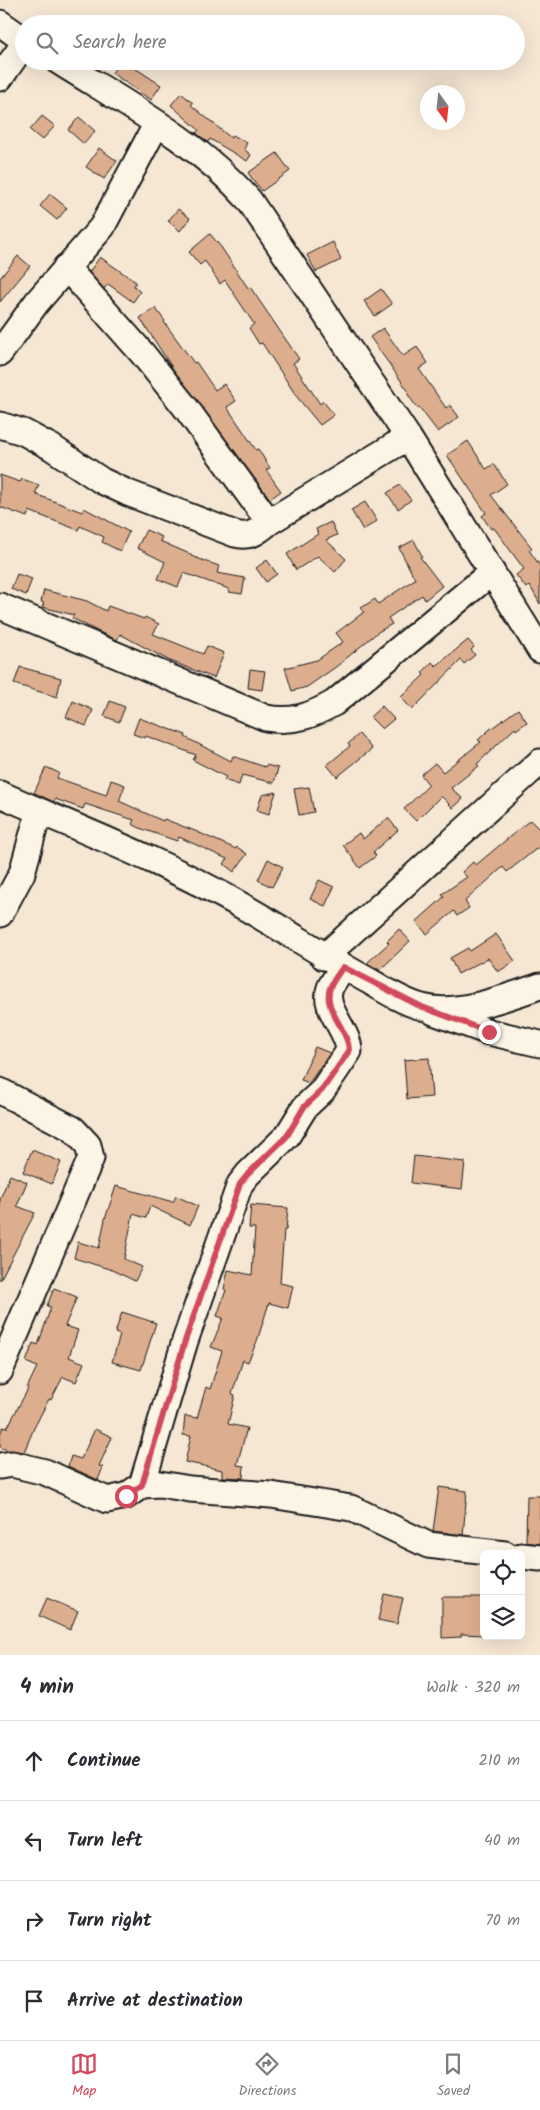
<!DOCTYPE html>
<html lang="en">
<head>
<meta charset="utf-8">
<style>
  body { margin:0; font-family:Kalam,sans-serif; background:#f7f7f7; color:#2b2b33 }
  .controls { position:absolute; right:15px; bottom:15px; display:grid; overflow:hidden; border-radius:8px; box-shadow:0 5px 20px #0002 }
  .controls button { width:45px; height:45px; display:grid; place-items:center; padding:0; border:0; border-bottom:1px solid #e1e1e2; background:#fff; color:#2b2b33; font:25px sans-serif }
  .compass { position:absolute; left:420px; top:85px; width:45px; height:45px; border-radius:50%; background:#fff; box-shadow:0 5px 20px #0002; rotate:165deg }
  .stop { position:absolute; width:15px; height:15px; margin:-11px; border:4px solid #d1495b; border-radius:50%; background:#fff }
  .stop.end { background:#d1495b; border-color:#fff; box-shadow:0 1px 5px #0008 }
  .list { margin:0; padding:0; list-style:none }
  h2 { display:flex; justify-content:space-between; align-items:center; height:65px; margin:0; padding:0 20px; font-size:21px }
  h2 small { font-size:16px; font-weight:400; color:#7c7c81 }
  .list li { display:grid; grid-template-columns:32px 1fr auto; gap:15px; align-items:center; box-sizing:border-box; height:80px; padding:0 20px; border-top:1px solid #e1e1e2 }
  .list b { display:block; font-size:19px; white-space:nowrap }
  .list em { font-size:16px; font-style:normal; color:#7c7c81 }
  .icon { flex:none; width:28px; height:28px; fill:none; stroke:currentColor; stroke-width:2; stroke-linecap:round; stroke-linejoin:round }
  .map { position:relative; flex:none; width:540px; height:1655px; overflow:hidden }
  .search { position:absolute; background:#fff; box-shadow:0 5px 20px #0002; left:15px; right:15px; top:15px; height:55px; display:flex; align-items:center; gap:12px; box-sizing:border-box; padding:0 18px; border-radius:28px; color:#7c7c81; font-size:19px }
  .sheet { height:385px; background:#fff }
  nav { display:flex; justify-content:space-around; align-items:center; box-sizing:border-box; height:70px; border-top:1px solid #e1e1e2; background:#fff; font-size:14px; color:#7c7c81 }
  nav a { display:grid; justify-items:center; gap:2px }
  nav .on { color:#d1495b }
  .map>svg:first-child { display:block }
</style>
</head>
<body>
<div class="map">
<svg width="540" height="1655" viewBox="0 0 540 1655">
  <rect width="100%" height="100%" fill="#f6e7d4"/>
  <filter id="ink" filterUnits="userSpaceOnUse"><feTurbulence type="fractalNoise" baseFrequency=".02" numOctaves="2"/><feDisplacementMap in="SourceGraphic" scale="10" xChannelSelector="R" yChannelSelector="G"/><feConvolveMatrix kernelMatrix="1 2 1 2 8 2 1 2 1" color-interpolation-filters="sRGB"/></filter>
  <g filter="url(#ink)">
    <!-- building -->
    <path fill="#ddae8e" stroke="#1c1c1c" d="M120,61H124L161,85L151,100L112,73Z
      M181,93L193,103L191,105L231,138L233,135L247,143L244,149L251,155L247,161L210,139L208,142L196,133L199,130L171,105Z
      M42,116L55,126L42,140L30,130Z
      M79,117L95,131L84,144L68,130Z
      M99,148L117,161L104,179L86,167Z
      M277,153L290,171L262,191L248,173Z
      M50,194L67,208L57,220L40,206Z
      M178,209L190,218L180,231L168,221Z
      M210,234L221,247L248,288L250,287L299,359L293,363L320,404L323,401L334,415L320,425L297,397L262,343L259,344L249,328L254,324L225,280L220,284L205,261L200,265L189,252Z
      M333,242L341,260L316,272L307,255Z
      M18,256L30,266L0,302V278Z
      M100,257L136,282L134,286L140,292L133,302L108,284L104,289L89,272Z
      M381,289L392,304L375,316L364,301Z
      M155,308L165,321L164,322L194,363L196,362L215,390L224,384L236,401L227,407L256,450L258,449L270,468L266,470L281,491L270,499L175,372L140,318Z
      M383,328L403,356L417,347L428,363L419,369L446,408L450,405L459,417L438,432L419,407L417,408L407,393L409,392L370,337Z
      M468,441L486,469L494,464L507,484L491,495L532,548L529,550L540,566V604L530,586L526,588L516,575L524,569L494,528L491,529L482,516L486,513L447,455Z
      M0,475L20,482L22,479L39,485L35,494L82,512L84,508L129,532L120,551L102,542L104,537L80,526L78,530L29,511L27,517L0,507Z
      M400,485L411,500L398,509L387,493Z
      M365,502L377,521L363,530L351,510Z
      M331,522L337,535L326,540L346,559L335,572L318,556L296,570L287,554L318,534L316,529Z
      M146,530L162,537L160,541L192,555L191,556L219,566L217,573L245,578L242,594L229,592V589L184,573L178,587L158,579L165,562L137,548Z
      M414,540L422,556L420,557L442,586L425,600L422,595L388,618L392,624L378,632L337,666L307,687L292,691L285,668L317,660L343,642L336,633L364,612L361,608L375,599L378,604L415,579L399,548Z
      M267,560L277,574L266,582L256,568Z
      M17,574L32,579L26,595L11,589Z
      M44,590L87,601L106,611L108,606L144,619L145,617L159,624L153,634L203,654L207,646L224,653L214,678L168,660L120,634L117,640L97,631L72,618L74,615L42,607L44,603L41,602Z
      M468,640L474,647L471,650L475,655L464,664L461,660L412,710L401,697L424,675L422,673L432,662L436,666Z
      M20,667L61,678L57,697L14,684Z
      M250,669L265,671L262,690L248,688Z
      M73,701L93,710L86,726L66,717Z
      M110,701L125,707L119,722L104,716Z
      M382,706L394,719L382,729L370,717Z
      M518,709L527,722L516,730L515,728L477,764L479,766L451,788L463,799L453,808L441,796L416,821L404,809L429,785L421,775L435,763L443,772L481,742L478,740L489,730Z
      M139,718L186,735L185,737L231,761L233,756L265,767L266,765L278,768L274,783L242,775L239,785L224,780L226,777L193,760L196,755L146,736L145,738L133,734Z
      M359,734L372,749L337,777L327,765L350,746L348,744Z
      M46,767L59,773L57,778L106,795L111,780L125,785L119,801L163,821L164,819L195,831L236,849L237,847L247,854L234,872L224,864L227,859L179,837L177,841L142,829L132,824L134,820L85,804L83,809L55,799L54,802L37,794L34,793Z
      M309,787L314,812L299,815L294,789Z
      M276,792L269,814L257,810L262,795Z
      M388,818L398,830L373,852L376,856L360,868L343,845L359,833L363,839Z
      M530,820L540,830V846L507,872L503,867L465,901L469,908L457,916L454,911L427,934L416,922L444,897L442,894L467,877L462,872L473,862L476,865Z
      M268,859L283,867L272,887L258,880Z
      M319,880L334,887L325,906L310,899Z
      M399,929L410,941L380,970L367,963L389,943L387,941Z
      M496,934L515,961L498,972L488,958L458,974L450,958L468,948L470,951Z
      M315,1047L330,1053L309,1083L301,1080Z
      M429,1058L432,1097L407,1099L404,1060Z
      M32,1150L61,1162L52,1184L23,1172Z
      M414,1156L465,1162L462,1189L411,1183Z
      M10,1175L27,1182L17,1206L35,1213L0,1280V1199Z
      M116,1186L173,1202L176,1196L198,1206L190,1225L150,1206L146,1218L133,1214L124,1259L142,1267L135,1281L112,1270L74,1258L78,1242L99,1248L105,1219Z
      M251,1205L288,1208L286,1230H284L280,1283L293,1286L288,1308L269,1303L257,1341L248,1362L243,1360L232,1394L235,1395L228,1424L247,1428L237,1465L244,1466L243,1478L222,1477V1470L185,1462L191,1436L183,1435L185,1416L197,1418L206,1387L210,1389L222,1351L211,1347L223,1318L217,1316L226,1290L224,1289L228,1270L252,1275L255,1228H249Z
      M54,1288L77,1297L65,1326L78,1330L69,1357L84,1363L76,1382L63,1377L51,1400L49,1399L34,1428L24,1452L7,1450L0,1447V1434L3,1427L7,1428L28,1389L27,1388L37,1367L26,1362L33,1343L38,1345L51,1307L47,1306Z
      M122,1312L156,1323L141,1370L112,1362L120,1335L115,1333Z
      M95,1429L112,1437L99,1466L103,1467L98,1480L68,1466L71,1456L81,1459Z
      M439,1487L467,1491L463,1535L433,1531Z
      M527,1496H540V1544L526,1542Z
      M384,1594L403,1598L397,1624L378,1620Z
      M442,1597H484V1635L461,1634V1637L442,1638Z
      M47,1598L78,1611L70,1630L39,1616Z"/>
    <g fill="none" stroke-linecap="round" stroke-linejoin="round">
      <defs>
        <path id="minor" d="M0,23L24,40
          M58,61C124,103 197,141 249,200L408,437L540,650
          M0,78L24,44
          M66,267L142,353L186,408L269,522
          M0,353L37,302L102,227L157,123
          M0,425L23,432L51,447L102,481L128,493L235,534C250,538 257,532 269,522L408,437
          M0,606L266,718C292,723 311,716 334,703L492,572
          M0,794C82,830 167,863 244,907C287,931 328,959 371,982C386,991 405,1003 422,1007C457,1017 507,997 540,986
          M0,914L22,873L39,811
          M324,957L540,762
          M434,1012L489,1032L540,1044
          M0,1091L73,1129L88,1145L91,1158L0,1371
          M0,1466L12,1464L45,1472L107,1500L126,1496L142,1485L185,1341L240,1184L248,1174L287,1136L305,1107L322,1091L349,1051C349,1030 322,1009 330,988C333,981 339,974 343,967
          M142,1485L160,1484L190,1489L271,1495L351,1508L428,1545L505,1554
          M521,1556L540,1558"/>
      </defs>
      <!-- minor casing -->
      <use href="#minor" stroke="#1c1c1c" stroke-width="29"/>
      <!-- minor -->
      <use href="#minor" stroke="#fcf5e5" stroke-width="25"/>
    </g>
  </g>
  <g fill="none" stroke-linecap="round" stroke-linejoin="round" filter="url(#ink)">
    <!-- route -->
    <path stroke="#d1495b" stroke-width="6" d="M126,1496L142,1485L185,1341L240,1184L248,1174L287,1136L304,1107L322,1090L349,1051C349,1030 322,1009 330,988C333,980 339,973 343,967L422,1007L489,1032"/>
  </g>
</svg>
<div class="controls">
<button><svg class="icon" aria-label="locate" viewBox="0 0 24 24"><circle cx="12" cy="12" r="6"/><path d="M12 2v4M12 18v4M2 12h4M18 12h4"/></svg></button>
<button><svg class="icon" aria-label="layers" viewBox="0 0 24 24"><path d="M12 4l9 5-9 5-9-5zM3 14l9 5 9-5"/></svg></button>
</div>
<svg class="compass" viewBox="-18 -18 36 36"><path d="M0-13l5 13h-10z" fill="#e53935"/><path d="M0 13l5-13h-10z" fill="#7c7c81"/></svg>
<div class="stop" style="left:126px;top:1496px"></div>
<div class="stop end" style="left:489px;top:1032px"></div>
<div class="search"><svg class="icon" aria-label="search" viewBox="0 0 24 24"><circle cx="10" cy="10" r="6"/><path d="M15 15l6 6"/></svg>Search here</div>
</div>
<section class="sheet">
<h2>4 min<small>Walk · 320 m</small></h2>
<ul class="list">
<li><svg class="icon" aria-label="ahead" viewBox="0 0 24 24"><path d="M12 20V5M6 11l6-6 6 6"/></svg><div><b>Continue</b></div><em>210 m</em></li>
<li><svg class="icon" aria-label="left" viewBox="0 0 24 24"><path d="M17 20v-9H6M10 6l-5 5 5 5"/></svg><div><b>Turn left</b></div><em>40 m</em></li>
<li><svg class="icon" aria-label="right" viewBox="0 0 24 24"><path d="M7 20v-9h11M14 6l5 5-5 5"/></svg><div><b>Turn right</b></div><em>70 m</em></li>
<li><svg class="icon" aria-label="arrive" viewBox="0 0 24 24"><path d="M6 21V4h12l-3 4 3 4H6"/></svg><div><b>Arrive at destination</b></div></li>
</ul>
</section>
<nav>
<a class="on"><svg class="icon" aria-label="map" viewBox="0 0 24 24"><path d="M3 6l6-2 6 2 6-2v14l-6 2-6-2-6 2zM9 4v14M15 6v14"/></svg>Map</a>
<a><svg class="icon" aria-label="directions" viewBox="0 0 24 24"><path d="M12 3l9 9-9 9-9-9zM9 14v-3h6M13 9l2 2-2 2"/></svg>Directions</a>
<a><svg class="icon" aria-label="saved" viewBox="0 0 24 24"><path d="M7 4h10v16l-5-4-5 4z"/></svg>Saved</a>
</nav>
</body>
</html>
